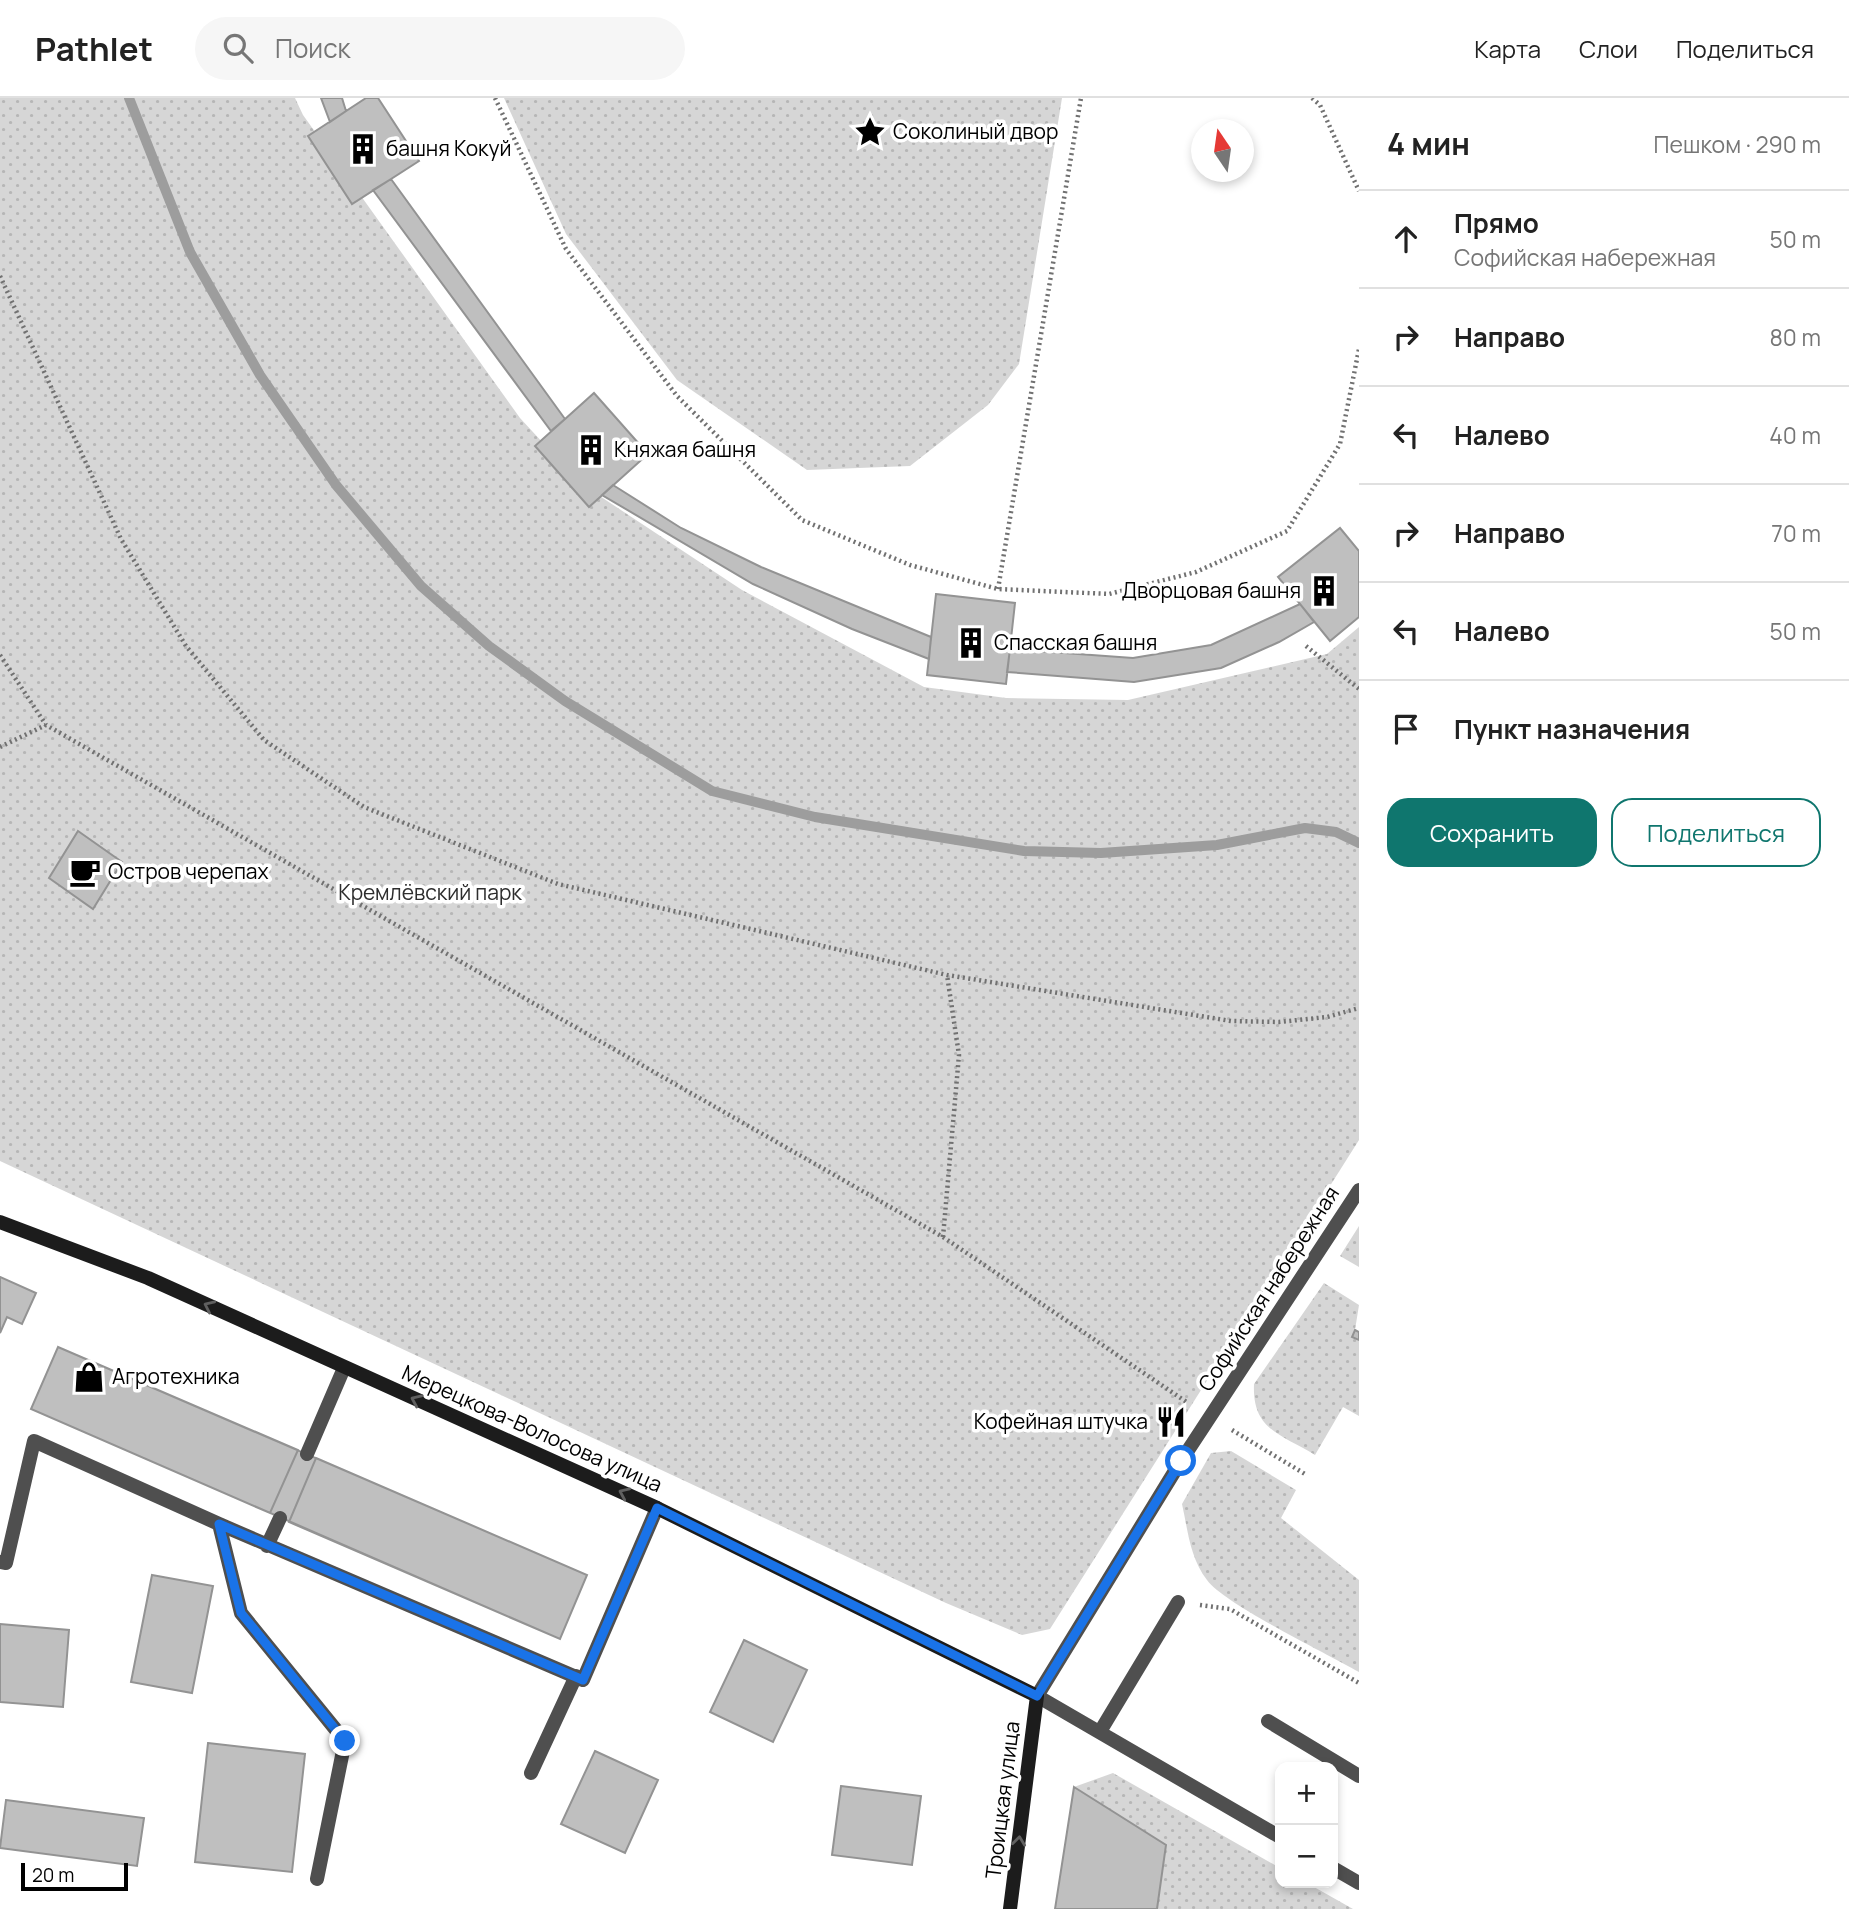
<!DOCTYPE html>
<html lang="ru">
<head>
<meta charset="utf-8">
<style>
  body { margin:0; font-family:Manrope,sans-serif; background:#f6f6f6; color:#222 }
  .controls { position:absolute; right:21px; bottom:21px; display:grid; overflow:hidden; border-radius:14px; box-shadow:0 4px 10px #0003 }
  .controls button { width:63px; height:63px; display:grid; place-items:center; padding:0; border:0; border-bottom:2px solid #e0e0e0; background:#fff; color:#222; font:35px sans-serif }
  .compass { position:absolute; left:1191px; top:21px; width:63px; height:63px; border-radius:50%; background:#fff; box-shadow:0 4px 10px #0003; rotate:347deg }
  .scale { position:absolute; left:21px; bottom:18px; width:107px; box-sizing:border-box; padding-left:7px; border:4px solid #000; border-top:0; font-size:19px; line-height:24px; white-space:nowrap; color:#000; -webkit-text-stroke:5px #fff; paint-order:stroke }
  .stop { position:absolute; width:21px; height:21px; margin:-16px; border:5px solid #1a73e8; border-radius:50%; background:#fff }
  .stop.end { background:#1a73e8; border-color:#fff; box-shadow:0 2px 7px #0008 }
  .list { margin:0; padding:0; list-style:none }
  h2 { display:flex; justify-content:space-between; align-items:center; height:91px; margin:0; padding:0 28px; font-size:30px }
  h2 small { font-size:23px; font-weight:400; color:#767676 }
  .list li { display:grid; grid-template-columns:46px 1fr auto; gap:21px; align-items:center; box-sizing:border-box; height:98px; padding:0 28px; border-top:2px solid #e0e0e0 }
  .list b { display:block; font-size:26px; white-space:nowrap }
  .list p { margin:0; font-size:23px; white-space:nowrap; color:#767676 }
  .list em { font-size:23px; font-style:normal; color:#767676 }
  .actions { display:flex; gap:14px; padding:21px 28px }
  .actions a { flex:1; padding:16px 0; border:2px solid #0f766e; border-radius:21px; text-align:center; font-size:24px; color:#0f766e }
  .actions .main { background:#0f766e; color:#fff }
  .icon { flex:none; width:38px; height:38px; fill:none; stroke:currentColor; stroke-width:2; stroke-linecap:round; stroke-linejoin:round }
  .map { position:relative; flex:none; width:1359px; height:1811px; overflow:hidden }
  header { display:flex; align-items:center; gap:42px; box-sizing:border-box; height:98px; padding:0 35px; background:#fff; border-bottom:2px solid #e0e0e0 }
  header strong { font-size:33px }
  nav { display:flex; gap:38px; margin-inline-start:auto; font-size:24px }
  .search { width:490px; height:63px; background:#f6f6f6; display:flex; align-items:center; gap:18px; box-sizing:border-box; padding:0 24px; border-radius:38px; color:#767676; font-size:26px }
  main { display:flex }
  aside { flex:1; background:#fff }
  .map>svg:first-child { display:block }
</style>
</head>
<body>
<header>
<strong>Pathlet</strong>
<div class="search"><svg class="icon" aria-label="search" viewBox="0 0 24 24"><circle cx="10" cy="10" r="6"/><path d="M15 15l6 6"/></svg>Поиск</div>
<nav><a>Карта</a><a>Слои</a><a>Поделиться</a></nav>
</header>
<main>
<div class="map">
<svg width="1359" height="1811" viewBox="0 0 1359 1811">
  <defs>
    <pattern id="grass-dots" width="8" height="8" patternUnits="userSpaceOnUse" patternTransform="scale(1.75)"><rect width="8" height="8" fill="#d6d6d6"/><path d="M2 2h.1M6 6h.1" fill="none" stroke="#b6b6b6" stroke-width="1.8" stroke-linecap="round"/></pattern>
  </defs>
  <rect width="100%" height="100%" fill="#fff"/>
  <!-- grass -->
  <path fill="url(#grass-dots)" d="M0,0H295L303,17L520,320L580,385L742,492L924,589L1006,600L1128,602L1327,556L1359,529V1042L1050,1531L1022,1537L946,1505L0,1063Z
    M504,0H1062L1019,266L988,307L910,368L807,372L677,282L566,136Z
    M1359,1128V1169L1340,1158Z
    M1324,1185L1359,1207L1355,1232L1359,1234V1318L1343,1309L1315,1357C1281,1336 1252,1332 1254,1286Z
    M1231,1353L1296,1392L1281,1420L1359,1482V1574C1328,1556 1224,1506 1207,1482C1190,1460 1188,1433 1182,1406L1211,1355Z
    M1113,1675L1280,1770V1785H1307L1353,1811H1055L1074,1689Z"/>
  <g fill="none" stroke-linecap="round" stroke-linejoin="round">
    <!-- stream -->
    <path stroke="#9d9d9d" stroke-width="10" d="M129,0L190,154L260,277L336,387L421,488L489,548L565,603L712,693L815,719L1024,753L1101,755L1217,747L1305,730L1336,734L1359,745"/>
  </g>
  <!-- building -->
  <path fill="#bfbfbf" stroke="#939393" stroke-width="2" d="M321,0H342L346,13L330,24Z
    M366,0H378L419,63L352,106L308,38Z
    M391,81L565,321L551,333L373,92Z
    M594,295L648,356L589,409L535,348Z
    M613,387L681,430L761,469L931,539L929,561L852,531L753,486L602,397Z
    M1340,430L1359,453V519L1330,543L1278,479Z
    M936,496L1015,505L1006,586L927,577Z
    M1300,506L1314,524L1279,544L1221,570L1134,584L1007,574L1010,551L1133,560L1211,547Z
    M78,733L122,764L93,811L49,780Z
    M0,1179L36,1195L22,1226L7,1219L0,1235Z
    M1355,1232L1359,1234V1242L1352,1239Z
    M58,1249L298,1352L270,1415L31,1311Z
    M58,1249L587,1477L560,1541L31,1311Z
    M316,1360L587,1477L560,1541L289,1424Z
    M152,1477L213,1488L192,1595L131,1584Z
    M0,1526L69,1532L63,1609L0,1604Z
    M744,1542L807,1572L773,1644L710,1614Z
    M208,1645L305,1656L292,1774L195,1764Z
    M595,1653L658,1682L625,1755L561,1726Z
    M841,1688L921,1698L912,1767L832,1757Z
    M1074,1689L1166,1747L1157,1811H1055Z
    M6,1702L144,1720L137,1768L0,1750Z"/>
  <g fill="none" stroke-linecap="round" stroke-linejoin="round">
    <!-- path -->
    <path stroke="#717171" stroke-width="4.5" stroke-dasharray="2 3.5" stroke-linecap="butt" d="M495,0L566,151L677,298L802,422L910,467L998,491L1109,496L1196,474L1287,433L1340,346L1359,251
      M1312,0L1320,7L1359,93
      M0,178L121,441L186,548L264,642L364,709L558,786L947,877L1231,923L1279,924L1327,919L1359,910
      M998,491L1081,0
      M1306,548L1359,591
      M0,557L46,627L943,1139L1188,1305
      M0,649L46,627
      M943,1139L959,957L947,877
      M1232,1332L1305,1376
      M1200,1507L1230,1511L1359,1585"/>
    <!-- service -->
    <path stroke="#4f4f4f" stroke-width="14" d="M307,1356L344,1270
      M219,1426L241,1515L345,1643L317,1781
      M267,1448L280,1420
      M0,1464L6,1465L34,1343L219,1426L583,1582L657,1410
      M1037,1598L1280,1739
      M1268,1623L1359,1678
      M1101,1632L1178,1504
      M531,1675L576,1578
      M1333,1770L1359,1785"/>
    <!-- pedestrian -->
    <path stroke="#4f4f4f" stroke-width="14" d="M1037,1598L1181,1363L1359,1092"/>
    <!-- secondary -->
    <path stroke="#1c1c1c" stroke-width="14" d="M0,1124L148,1180L657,1410L1037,1598L1010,1811"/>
  </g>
  <!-- one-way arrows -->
  <defs><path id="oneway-chevron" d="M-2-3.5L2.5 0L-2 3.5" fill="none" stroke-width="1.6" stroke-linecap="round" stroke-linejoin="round" transform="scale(1.75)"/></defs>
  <g stroke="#606060">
    <use href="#oneway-chevron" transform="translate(209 1208) rotate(-155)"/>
    <use href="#oneway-chevron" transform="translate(416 1302) rotate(-156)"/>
    <use href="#oneway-chevron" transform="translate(624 1395) rotate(-156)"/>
    <use href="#oneway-chevron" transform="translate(1019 1743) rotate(-83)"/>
  </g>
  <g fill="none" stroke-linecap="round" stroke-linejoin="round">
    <!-- route -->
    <path stroke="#1a73e8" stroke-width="9" d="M345,1643L241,1515L219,1426L583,1582L657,1410L1037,1598L1181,1363"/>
  </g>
  <!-- icons -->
  <defs>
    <symbol id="sight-bare" viewBox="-9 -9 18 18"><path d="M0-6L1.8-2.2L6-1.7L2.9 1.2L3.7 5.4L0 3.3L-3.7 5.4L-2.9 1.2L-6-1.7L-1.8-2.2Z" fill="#000" stroke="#fff" stroke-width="2.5" paint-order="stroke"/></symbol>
    <symbol id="building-bare" viewBox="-9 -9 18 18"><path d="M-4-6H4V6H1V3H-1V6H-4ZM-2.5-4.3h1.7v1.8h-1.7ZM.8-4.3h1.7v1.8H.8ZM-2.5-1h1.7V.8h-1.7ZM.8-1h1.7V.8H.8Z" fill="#000" stroke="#fff" stroke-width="2.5" paint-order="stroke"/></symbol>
    <symbol id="cafe-bare" viewBox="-9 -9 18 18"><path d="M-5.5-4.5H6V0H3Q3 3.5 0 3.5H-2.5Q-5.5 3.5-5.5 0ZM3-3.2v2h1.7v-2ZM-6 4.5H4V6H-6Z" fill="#000" stroke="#fff" stroke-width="2.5" paint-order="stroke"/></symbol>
    <symbol id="shop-bare" viewBox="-9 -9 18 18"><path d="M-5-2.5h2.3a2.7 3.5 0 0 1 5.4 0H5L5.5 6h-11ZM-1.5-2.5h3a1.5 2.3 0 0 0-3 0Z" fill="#000" stroke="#fff" stroke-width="2.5" paint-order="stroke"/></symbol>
    <symbol id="restaurant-bare" viewBox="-9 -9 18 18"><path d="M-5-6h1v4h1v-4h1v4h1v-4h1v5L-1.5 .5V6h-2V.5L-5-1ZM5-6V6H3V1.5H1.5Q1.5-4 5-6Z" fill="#000" stroke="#fff" stroke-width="2.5" paint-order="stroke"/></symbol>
  </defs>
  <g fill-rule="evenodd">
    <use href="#sight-bare" x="848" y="12" width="44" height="44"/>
    <use href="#building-bare" x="341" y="29" width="44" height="44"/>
    <use href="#building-bare" x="569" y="330" width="44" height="44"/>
    <use href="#building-bare" x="1302" y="471" width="44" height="44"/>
    <use href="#building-bare" x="949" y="523" width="44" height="44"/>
    <use href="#cafe-bare" x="63" y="752" width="44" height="44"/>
    <use href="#shop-bare" x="67" y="1257" width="44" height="44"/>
    <use href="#restaurant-bare" x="1149" y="1302" width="44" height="44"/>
  </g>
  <g text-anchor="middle" stroke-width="7" stroke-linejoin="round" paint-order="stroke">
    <!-- poi labels -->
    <g font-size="21" fill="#000" stroke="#fff" text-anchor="start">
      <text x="893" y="41">Соколиный двор</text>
      <text x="386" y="58">башня Кокуй</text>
      <text x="614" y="359">Княжая башня</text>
      <text x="1301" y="500" text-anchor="end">Дворцовая башня</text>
      <text x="994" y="552">Спасская башня</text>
      <text x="108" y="781">Остров черепах</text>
      <text x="112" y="1286">Агротехника</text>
      <text x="1148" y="1331" text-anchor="end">Кофейная штучка</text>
    </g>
    <!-- park labels -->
    <g font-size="21" fill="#2d2d2d" stroke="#fff">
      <text x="430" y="802">Кремлёвский парк</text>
    </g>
    <!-- street labels -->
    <g font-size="21" fill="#000" stroke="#fff">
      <text transform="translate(1269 1191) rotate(-57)" y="7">Софийская набережная</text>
      <text transform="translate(532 1331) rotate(24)" y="7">Мерецкова-Волосова улица</text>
      <text transform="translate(1003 1702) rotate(-83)" y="7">Троицкая улица</text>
    </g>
  </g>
</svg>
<div class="controls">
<button>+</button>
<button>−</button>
</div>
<svg class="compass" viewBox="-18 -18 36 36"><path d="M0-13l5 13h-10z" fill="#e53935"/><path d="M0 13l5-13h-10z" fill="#767676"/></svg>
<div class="scale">20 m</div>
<div class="stop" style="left:1181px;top:1363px"></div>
<div class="stop end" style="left:345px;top:1643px"></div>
</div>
<aside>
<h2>4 мин<small>Пешком · 290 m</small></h2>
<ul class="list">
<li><svg class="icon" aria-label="ahead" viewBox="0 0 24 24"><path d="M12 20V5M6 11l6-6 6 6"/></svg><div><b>Прямо</b><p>Софийская набережная</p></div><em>50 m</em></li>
<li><svg class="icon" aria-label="right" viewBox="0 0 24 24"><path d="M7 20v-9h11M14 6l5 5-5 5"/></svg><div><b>Направо</b></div><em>80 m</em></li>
<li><svg class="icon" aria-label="left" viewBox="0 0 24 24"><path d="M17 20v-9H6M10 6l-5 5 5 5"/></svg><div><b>Налево</b></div><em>40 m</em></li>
<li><svg class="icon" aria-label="right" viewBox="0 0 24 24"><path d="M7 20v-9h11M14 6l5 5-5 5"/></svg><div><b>Направо</b></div><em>70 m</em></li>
<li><svg class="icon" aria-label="left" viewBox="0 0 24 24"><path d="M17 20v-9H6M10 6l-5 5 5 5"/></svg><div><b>Налево</b></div><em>50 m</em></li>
<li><svg class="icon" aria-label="arrive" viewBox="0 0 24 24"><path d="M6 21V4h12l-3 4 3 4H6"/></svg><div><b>Пункт назначения</b></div></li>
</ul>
<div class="actions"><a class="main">Сохранить</a><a>Поделиться</a></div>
</aside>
</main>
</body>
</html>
